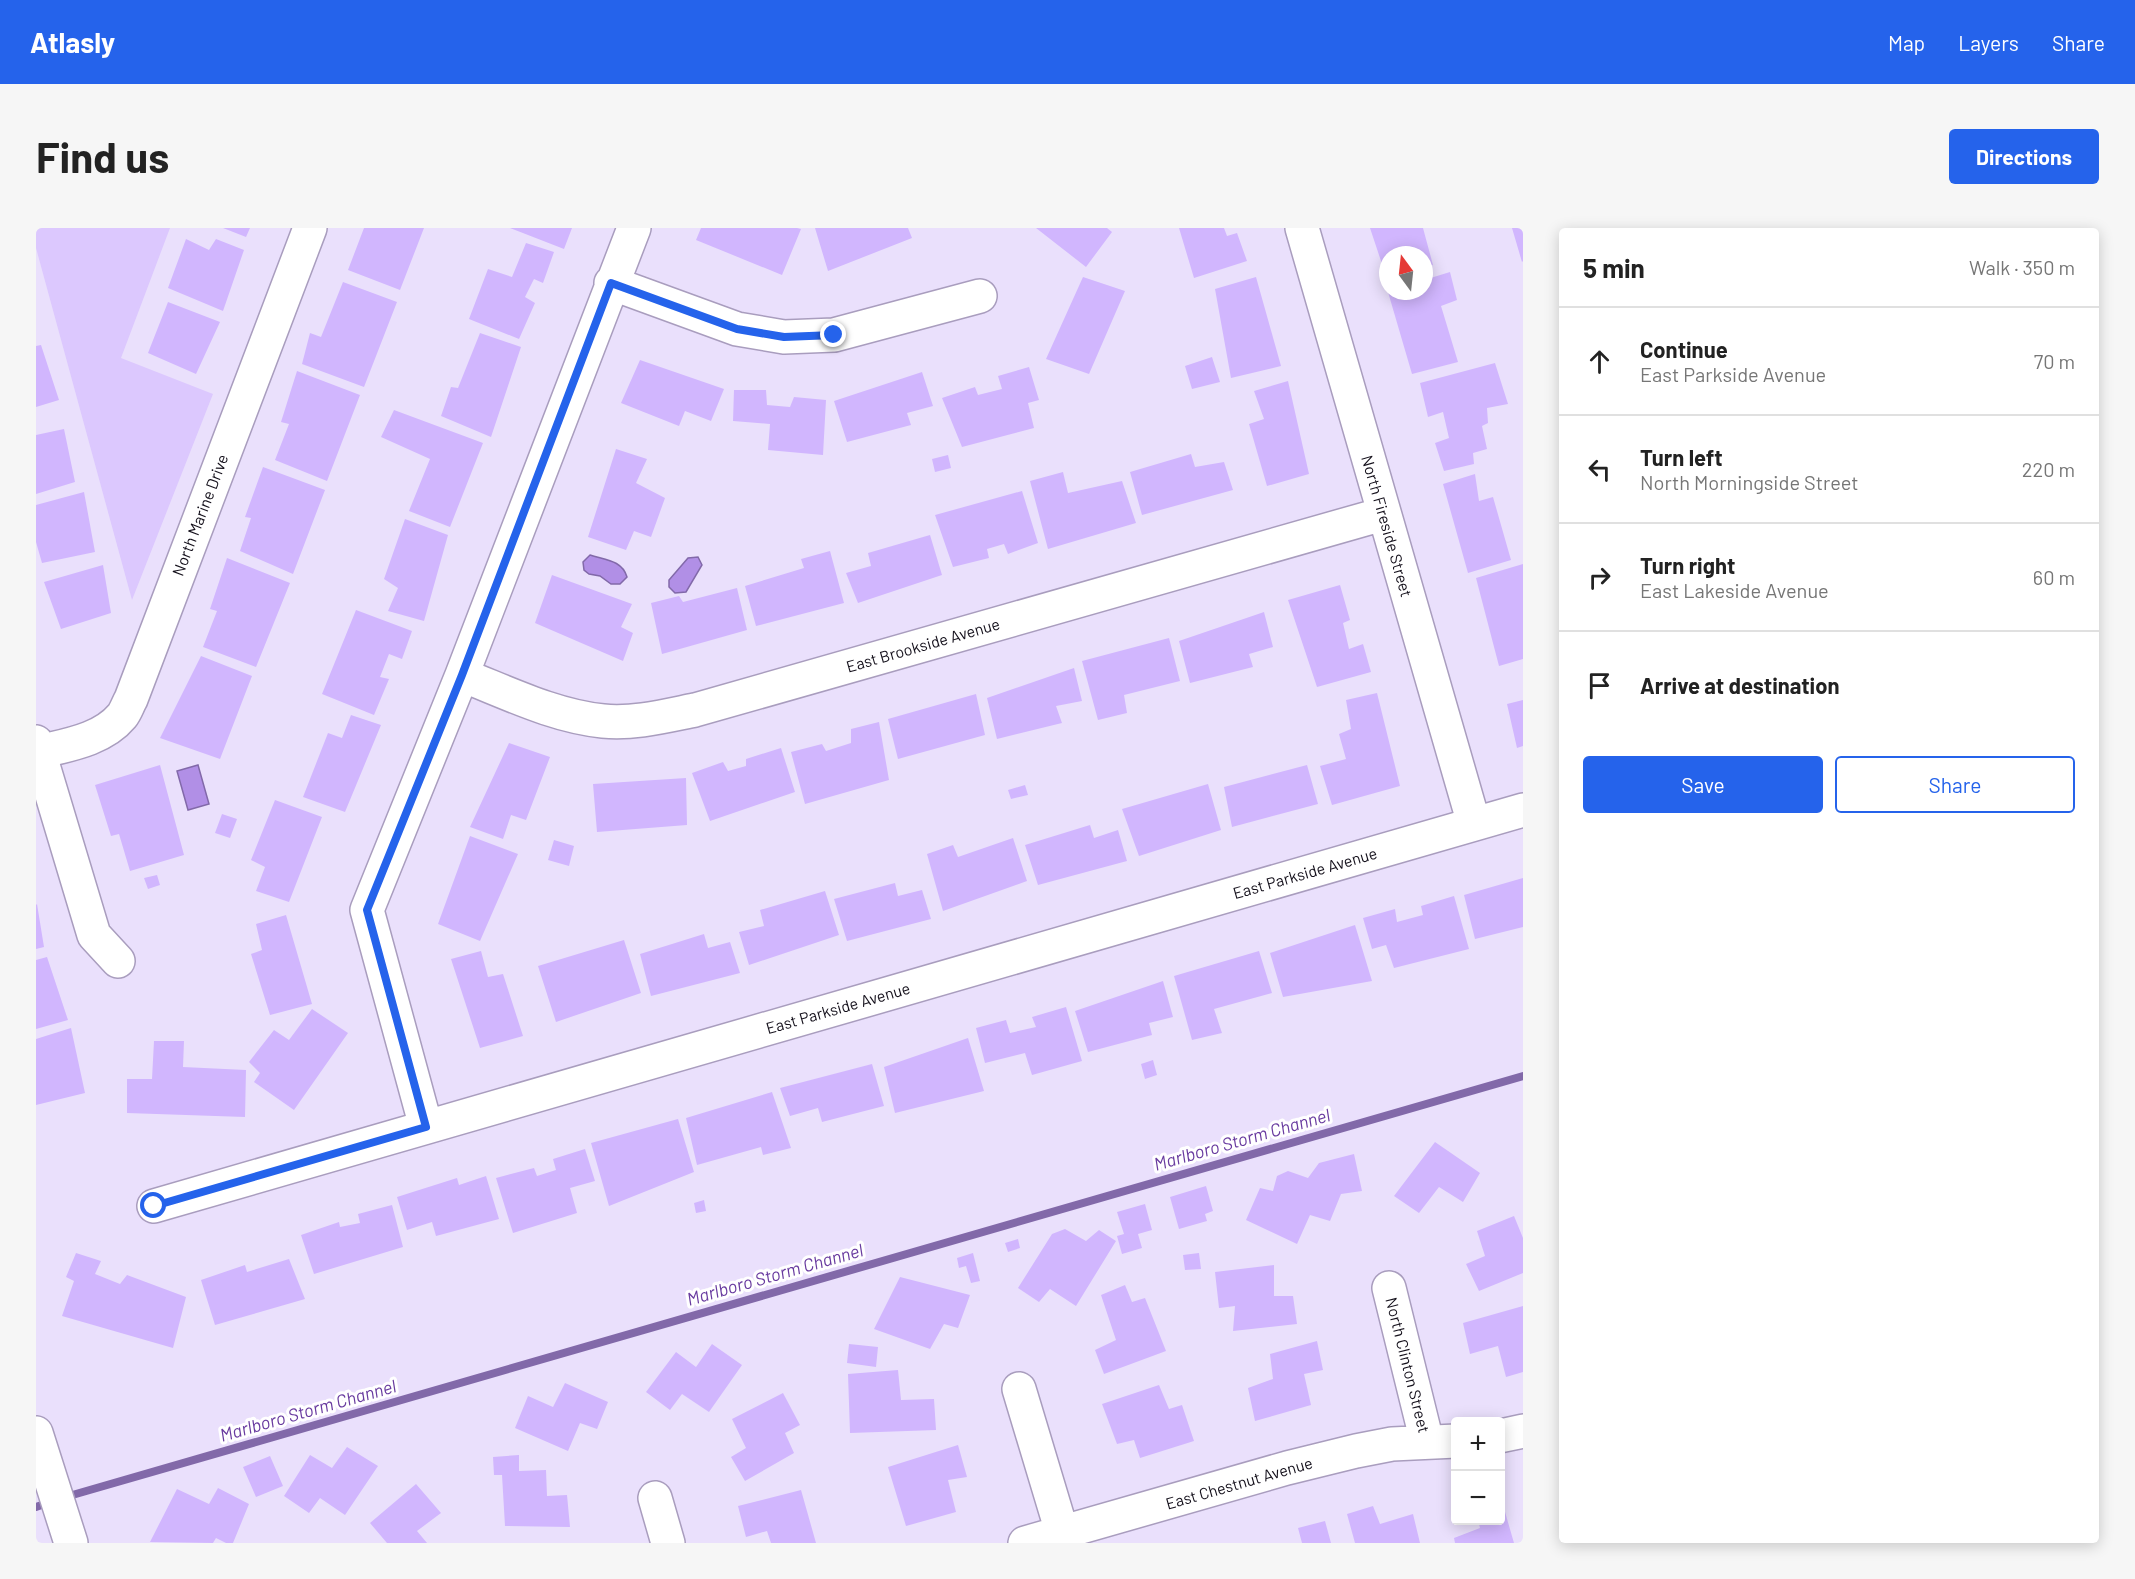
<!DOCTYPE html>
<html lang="en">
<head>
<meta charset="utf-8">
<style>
  body { margin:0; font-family:Barlow,sans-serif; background:#f6f6f6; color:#222 }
  .controls { position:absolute; right:18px; bottom:18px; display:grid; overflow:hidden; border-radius:6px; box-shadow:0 3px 15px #0003 }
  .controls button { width:54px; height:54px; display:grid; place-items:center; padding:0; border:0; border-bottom:2px solid #e0e0e0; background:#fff; color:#222; font:30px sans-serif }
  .compass { position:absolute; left:1343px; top:18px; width:54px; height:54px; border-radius:50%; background:#fff; box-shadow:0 3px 15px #0003; rotate:345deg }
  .stop { position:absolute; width:18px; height:18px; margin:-14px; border:4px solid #2563eb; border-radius:50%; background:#fff }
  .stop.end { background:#2563eb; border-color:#fff; box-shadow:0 2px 6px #0008 }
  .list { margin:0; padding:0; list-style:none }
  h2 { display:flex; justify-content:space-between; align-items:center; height:78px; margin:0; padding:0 24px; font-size:26px }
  h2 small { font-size:20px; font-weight:400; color:#767676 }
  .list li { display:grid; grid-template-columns:39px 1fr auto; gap:18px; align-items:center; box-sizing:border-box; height:108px; padding:0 24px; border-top:2px solid #e0e0e0 }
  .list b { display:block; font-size:22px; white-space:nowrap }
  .list p { margin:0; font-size:20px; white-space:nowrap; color:#767676 }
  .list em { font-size:20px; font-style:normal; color:#767676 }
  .actions { display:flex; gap:12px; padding:18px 24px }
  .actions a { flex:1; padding:14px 0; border:2px solid #2563eb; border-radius:6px; text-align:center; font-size:21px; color:#2563eb }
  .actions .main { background:#2563eb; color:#fff }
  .icon { flex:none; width:33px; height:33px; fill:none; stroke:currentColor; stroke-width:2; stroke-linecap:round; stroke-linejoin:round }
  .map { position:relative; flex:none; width:1487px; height:1315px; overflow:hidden; border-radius:6px }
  header { display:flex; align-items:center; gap:36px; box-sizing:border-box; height:84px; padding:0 30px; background:#2563eb; color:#fff }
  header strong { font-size:28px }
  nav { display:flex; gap:33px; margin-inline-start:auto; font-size:21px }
  .intro { display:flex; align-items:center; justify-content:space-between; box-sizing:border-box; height:144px; padding:0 36px }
  h1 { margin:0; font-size:42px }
  .button { padding:15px 27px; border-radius:6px; background:#2563eb; color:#fff; font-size:21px; font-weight:700 }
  main { display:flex; gap:36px; padding:0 36px }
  aside { flex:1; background:#fff; border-radius:6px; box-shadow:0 3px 15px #0003 }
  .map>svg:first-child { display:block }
</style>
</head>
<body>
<header>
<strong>Atlasly</strong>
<nav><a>Map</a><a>Layers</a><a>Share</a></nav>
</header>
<div class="intro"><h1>Find us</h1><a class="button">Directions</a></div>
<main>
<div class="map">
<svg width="1487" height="1315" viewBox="0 0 1487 1315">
  <rect width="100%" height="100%" fill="#eae0fc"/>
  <!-- green -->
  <path fill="#dcc8fe" d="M0,0H134L85,130L177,166L96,372L0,20Z"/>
  <!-- water -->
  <path fill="#b18fe6" stroke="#8269a9" stroke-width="1.5" d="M554,327C569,332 586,332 591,349L584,356H575L564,348L553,346L548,342L547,334Z
    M662,329L666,337L650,364L639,365L633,359V352L652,330Z
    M162,537L173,576L152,582L141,543Z"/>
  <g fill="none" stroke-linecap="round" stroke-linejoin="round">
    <!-- stream -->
    <path stroke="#8269a9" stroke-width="8" d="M26,1270L1487,848
      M0,1279L14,1274"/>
  </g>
  <!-- building -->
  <path fill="#d1b6fe" d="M187,0H214L210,9Z
    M328,0H388L364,62L312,42Z
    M474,0H536L528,21Z
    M665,0H761L765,1L746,47L660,12Z
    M779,0H872L876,10L792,43Z
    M1000,0H1071L1076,4L1050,39Z
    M1143,0H1188L1191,8L1201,5L1211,33L1158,50Z
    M1334,0H1387L1397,37L1388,39V27H1352V48H1350Z
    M1476,0H1487V33L1486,34Z
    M150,11L173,22L180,11L208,22L187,83L132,60Z
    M490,15L518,24L507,55L498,51L489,69L499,75L483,111L433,91L452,41L476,49Z
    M1414,44L1421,72L1405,78L1422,134L1376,146L1352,64L1388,63V52Z
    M1047,49L1089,63L1053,146L1010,131Z
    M1220,49L1245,138L1195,150L1179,61Z
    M307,54L361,74L328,159L266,136L274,105L285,109Z
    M132,74L184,94L160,146L112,125Z
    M444,105L485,119L455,209L405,188L415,159L422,160Z
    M5,117L23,172L0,179V118Z
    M1176,129L1184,154L1156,161L1149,138Z
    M604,132L688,161L675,193L649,183L643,198L585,175Z
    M1459,135L1472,176L1451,180L1452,195L1446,198L1451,221L1437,225L1438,236L1408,243L1399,215L1413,210L1407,184L1392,189L1384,155Z
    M993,139L1003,172L992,175L998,200L926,219L906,170L939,159L942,167L966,161L962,148Z
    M261,143L324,167L291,253L239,232L253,196L245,194Z
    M886,144L897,178L871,185L875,197L811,214L798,173Z
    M1252,153L1273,246L1231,258L1213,196L1228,191L1218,163Z
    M698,162H730L731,177L754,179L758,169L790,172L787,227L732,222L734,196L697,193Z
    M358,182L447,215L414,299L373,283L394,231L345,209Z
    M28,201L39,254L0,266V207Z
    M580,221L611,231L600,255L629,270L615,309L598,303L590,322L552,309Z
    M1155,226L1159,239L1188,234L1197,262L1106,287L1094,244Z
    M912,227L915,240L899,244L896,231Z
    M227,239L289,262L257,346L204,323L215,290L209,289Z
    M1027,244L1032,265L1086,253L1100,295L1012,321L994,253Z
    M1439,246L1443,273L1457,269L1475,332L1432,345L1407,256Z
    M986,263L1002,315L972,326L968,316L951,321L953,330L917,339L899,287Z
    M48,264L59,324L6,335L0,314V277Z
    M369,291L412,307L388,393L352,383L362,360L348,351Z
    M894,307L906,347L822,375L810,345L835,338L832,325Z
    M794,323L808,375L720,398L709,358L768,340L765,331Z
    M191,330L254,355L220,439L167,419L181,383L174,381Z
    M1487,336V431L1463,438L1440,350Z
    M67,337L75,385L25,401L8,354Z
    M516,347L596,376L585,399L597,405L587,433L499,395Z
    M1304,357L1314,392L1307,395L1313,421L1327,416L1335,444L1281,459L1252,372Z
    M701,360L711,402L626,426L615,375L643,368L647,374Z
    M320,382L376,403L366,431L353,426L344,449L353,451L338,487L286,466Z
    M1228,384L1237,419L1213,426L1217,439L1154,455L1143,413Z
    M1133,410L1144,453L1088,467L1091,485L1062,492L1046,433Z
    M165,428L216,448L184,531L124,510Z
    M1038,440L1046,473L1020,478L1026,495L961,511L951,470Z
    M1341,465L1364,558L1296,577L1284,538L1310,531L1303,506L1315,501L1310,472Z
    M940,466L949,507L862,531L852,491Z
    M1487,472V518L1481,520L1471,476Z
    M315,487L345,497L309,584L267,569L292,505L306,510Z
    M843,494L853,552L769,576L755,524L786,516L790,523L815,515V501Z
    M473,515L514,529L490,592L475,587L467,611L434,599Z
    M745,520L759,564L674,593L656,545L687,534L692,543L710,538V531Z
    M124,537L148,627L94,643L83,606L75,608L59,557Z
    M1271,537L1282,576L1196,599L1188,559Z
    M650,550L651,597L561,604L557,556Z
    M1172,556L1185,602L1103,628L1086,581Z
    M989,557L992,567L975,571L972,562Z
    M239,572L286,589L253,674L220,663L229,639L215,632Z
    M186,586L201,591L194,610L179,605Z
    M1054,597L1058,610L1082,602L1091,633L1002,657L989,617Z
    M434,608L482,626L444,713L402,696Z
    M977,610L991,653L907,683L891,626L917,617L922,629Z
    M518,612L538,618L533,638L512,632Z
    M121,647L124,657L112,661L108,650Z
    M1487,650V699L1439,711L1428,667Z
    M859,655L862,668L886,662L895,691L811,713L798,671Z
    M789,663L803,707L713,737L703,704L728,698L724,682Z
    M1418,668L1433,721L1358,740L1350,717L1336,721L1327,690L1359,681L1361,694L1387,687L1385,678Z
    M1,676L8,719L0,721V677Z
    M250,687L276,776L234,787L215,726L226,722L220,696Z
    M1319,697L1336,753L1247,769L1234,725Z
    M668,706L672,720L694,714L704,745L615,768L604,726Z
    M588,712L605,765L520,794L502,738Z
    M445,723L452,749L467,746L487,808L444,820L415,731Z
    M1223,723L1236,765L1178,781L1186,805L1156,812L1138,748Z
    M11,729L32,792L0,801V732Z
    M1127,753L1137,789L1113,795L1116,807L1052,824L1039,783Z
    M1030,779L1046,833L996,847L989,825L949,835L940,800L970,792L974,805L1000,799L996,789Z
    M276,781L312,805L258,882L218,854L224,845L213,834L238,802L253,812Z
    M35,800L49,865L0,877V811Z
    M932,810L948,863L859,885L848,839Z
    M118,813H148L147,839L210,842L209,889L91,885V851H116Z
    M1117,832L1121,847L1109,851L1105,836Z
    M836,836L848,878L786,894L782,880L754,888L744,860Z
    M736,864L755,920L727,927L725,919L661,937L650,890Z
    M642,891L658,944L573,978L555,915Z
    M1399,914L1444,945L1427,974L1403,959L1383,985L1358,968Z
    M549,921L559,953L534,960L541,985L477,1005L460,950L498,940L501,948L520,942L517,931Z
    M1318,926L1326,963L1305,966L1294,993L1274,987L1261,1016L1210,992L1224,960L1237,963L1241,948L1252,943L1272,950L1283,935Z
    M450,948L463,991L400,1008L396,994L371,1002L361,969L421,950L423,957Z
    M1170,958L1177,983L1169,986L1171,993L1143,1001L1134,969Z
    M668,972L670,983L660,985L658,975Z
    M1109,976L1116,1002L1102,1006L1106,1020L1086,1026L1081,1008L1088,1006L1081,984Z
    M356,977L367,1019L278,1046L265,1007L303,994L304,999L324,995L322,986Z
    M1478,988L1487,1010V1045L1443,1063L1430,1036L1449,1028L1441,1003Z
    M1029,1001L1050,1013L1063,1002L1080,1013L1040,1078L1014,1061L1003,1074L982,1060L1016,1006Z
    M982,1011L984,1020L972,1024L969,1015Z
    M40,1025L65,1033L59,1046L84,1056L91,1047L150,1069L137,1120L26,1088L38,1053L30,1049Z
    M937,1025L944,1053L935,1055L930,1038L923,1040L921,1030Z
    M1163,1025L1165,1041L1149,1042L1147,1027Z
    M253,1031L269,1071L179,1097L165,1052L209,1037L211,1044Z
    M1238,1037V1068H1257L1261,1096L1197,1103L1199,1078L1183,1080L1179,1044Z
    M864,1049L934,1067L922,1100L908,1096L894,1121L838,1101Z
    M1089,1057L1096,1074L1109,1070L1130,1123L1068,1146L1059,1122L1080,1112L1065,1067Z
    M1487,1078V1144L1470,1149L1462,1118L1434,1126L1427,1095Z
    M1281,1113L1287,1142L1268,1146L1275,1177L1219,1193L1212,1160L1237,1151L1234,1126Z
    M676,1116L706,1137L673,1184L646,1166L634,1182L610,1164L640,1124L660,1139Z
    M813,1116L842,1119L840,1139L811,1135Z
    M862,1142L865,1172L898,1171L900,1202L814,1205L812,1146Z
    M529,1155L572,1174L561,1201L544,1195L532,1223L479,1200L492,1168L517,1179Z
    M1123,1157L1133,1181L1146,1177L1158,1213L1104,1230L1098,1212L1081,1216L1066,1176Z
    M747,1165L764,1197L749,1205L758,1225L709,1253L695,1229L710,1220L696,1191Z
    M922,1217L931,1249L912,1252L920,1284L870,1298L852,1239Z
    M311,1219L342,1238L309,1287L284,1270L273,1285L248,1268L274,1227L296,1240Z
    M483,1227V1243L510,1242L511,1268L531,1267L534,1299L469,1298L466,1247H458L457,1229Z
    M234,1228L247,1258L220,1269L207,1239Z
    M380,1256L405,1285L381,1303L391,1315H351L334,1295Z
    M182,1260L213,1276L197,1315H190L180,1310L177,1315L114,1314L141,1261L173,1276Z
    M765,1262L780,1315H735L731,1303L710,1309L702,1278Z
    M1465,1270L1478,1315H1419L1418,1310L1444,1300L1442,1292H1464Z
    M1337,1278L1344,1296L1377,1286L1384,1315H1319L1311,1286Z
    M1289,1293L1295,1315H1266L1262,1300Z"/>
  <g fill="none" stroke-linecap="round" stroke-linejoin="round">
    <defs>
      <path id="minor" d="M1266,0L1438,596
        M575,55L701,101L748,109L798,107L944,68
        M426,447C472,465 518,488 567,493C598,496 629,488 659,482L1347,286
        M0,514L58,707L82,733
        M3,524C31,517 66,512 86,488C90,483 92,476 95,471L274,0
        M390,899L331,682L426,447L598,0
        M118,978L1487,582
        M1353,1060L1391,1214
        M983,1161L1026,1304
        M1464,1208L1487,1203
        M619,1270L632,1315
        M989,1315L1251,1240L1320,1223L1356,1216L1420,1213"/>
      <path id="highway" d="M0,1205L35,1315"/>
    </defs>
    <!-- minor casing -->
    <use href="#minor" stroke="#a99dbe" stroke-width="36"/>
    <!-- highway casing -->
    <use href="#highway" stroke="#a99dbe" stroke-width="36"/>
    <!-- minor -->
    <use href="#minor" stroke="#fff" stroke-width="33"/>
    <!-- highway -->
    <use href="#highway" stroke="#fff" stroke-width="33"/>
  </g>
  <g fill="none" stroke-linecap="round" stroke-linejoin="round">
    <!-- route -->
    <path stroke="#2563eb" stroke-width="8" d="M118,978L390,899L331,682L426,447L575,55L701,101L748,109L798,107"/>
  </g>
  <g text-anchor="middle" stroke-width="6" stroke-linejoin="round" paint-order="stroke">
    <!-- street labels -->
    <g font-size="16" fill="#130f1a" stroke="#fff">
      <text transform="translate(164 287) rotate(-69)" y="6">North Marine Drive</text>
      <text transform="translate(1351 298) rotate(74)" y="6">North Fireside Street</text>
      <text transform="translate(887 417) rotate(-16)" y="6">East Brookside Avenue</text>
      <text transform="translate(1269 645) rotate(-16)" y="6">East Parkside Avenue</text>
      <text transform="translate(802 780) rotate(-16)" y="6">East Parkside Avenue</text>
      <text transform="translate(1372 1137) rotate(76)" y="6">North Clinton Street</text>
      <text transform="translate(1203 1255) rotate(-16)" y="6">East Chestnut Avenue</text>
    </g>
    <!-- water labels -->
    <g font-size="18" font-style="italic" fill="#683a9f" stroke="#fff">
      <text transform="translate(1206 912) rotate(-16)" y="6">Marlboro Storm Channel</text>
      <text transform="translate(739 1047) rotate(-16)" y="6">Marlboro Storm Channel</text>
      <text transform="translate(272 1183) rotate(-16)" y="6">Marlboro Storm Channel</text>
    </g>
  </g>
</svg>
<div class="controls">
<button>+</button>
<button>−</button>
</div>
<svg class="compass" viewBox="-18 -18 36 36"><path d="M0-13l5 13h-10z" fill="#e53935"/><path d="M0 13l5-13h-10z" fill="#767676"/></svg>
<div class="stop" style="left:118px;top:978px"></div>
<div class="stop end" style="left:798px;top:107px"></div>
</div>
<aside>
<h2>5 min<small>Walk · 350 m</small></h2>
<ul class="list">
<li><svg class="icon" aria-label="ahead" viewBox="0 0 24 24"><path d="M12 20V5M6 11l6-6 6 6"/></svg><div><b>Continue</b><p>East Parkside Avenue</p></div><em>70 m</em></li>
<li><svg class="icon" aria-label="left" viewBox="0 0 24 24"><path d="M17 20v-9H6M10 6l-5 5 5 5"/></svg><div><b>Turn left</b><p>North Morningside Street</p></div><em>220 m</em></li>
<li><svg class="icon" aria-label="right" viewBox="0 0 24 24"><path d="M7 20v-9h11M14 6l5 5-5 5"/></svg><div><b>Turn right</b><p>East Lakeside Avenue</p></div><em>60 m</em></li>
<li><svg class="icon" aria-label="arrive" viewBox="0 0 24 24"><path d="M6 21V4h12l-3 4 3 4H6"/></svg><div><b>Arrive at destination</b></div></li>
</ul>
<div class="actions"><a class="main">Save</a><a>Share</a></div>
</aside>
</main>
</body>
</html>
